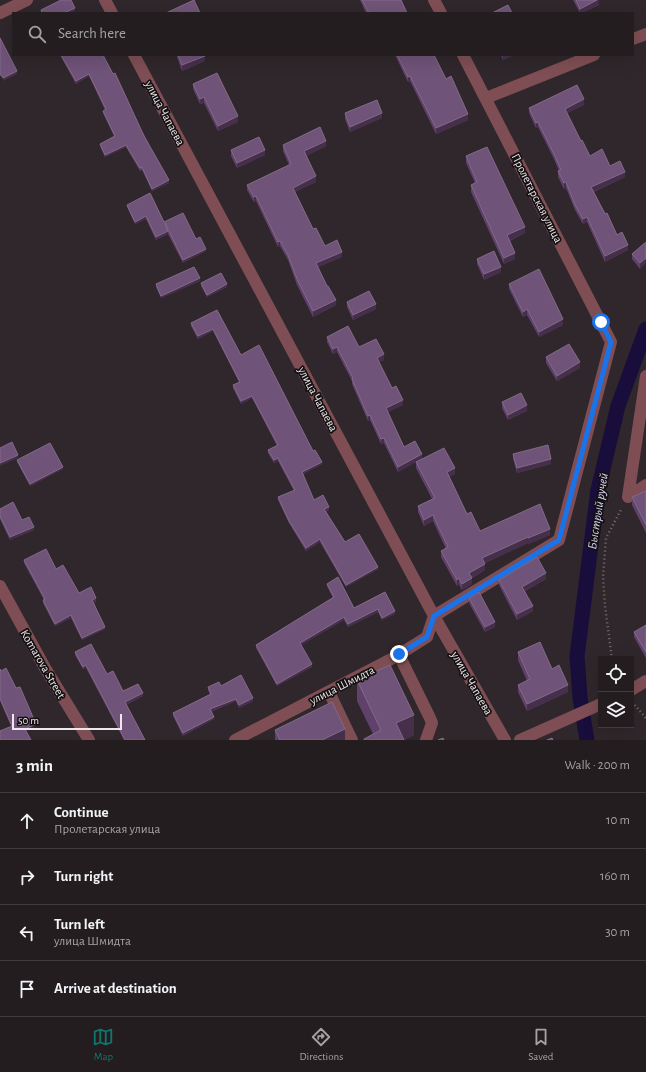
<!DOCTYPE html>
<html lang="en">
<head>
<meta charset="utf-8">
<style>
  body { margin:0; font-family:"Alegreya Sans",sans-serif; background:#2f2a2d; color:#f1f3f6 }
  .controls { position:absolute; right:12px; bottom:12px; display:grid; overflow:hidden; border-radius:0px; box-shadow:0 4px 16px #0002 }
  .controls button { width:36px; height:36px; display:grid; place-items:center; padding:0; border:0; border-bottom:1px solid #403b3e; background:#231d20; color:#f1f3f6; font:20px sans-serif }
  .scale { position:absolute; left:12px; bottom:10px; width:110px; box-sizing:border-box; padding-left:4px; border:2px solid #ede8eb; border-top:0; font-size:11px; line-height:14px; white-space:nowrap; color:#ede8eb; -webkit-text-stroke:3px #151113; paint-order:stroke }
  .stop { position:absolute; width:12px; height:12px; margin:-9px; border:3px solid #1a73e8; border-radius:50%; background:#fff }
  .stop.end { background:#1a73e8; border-color:#fff; box-shadow:0 1px 4px #0008 }
  .list { margin:0; padding:0; list-style:none }
  h2 { display:flex; justify-content:space-between; align-items:center; height:52px; margin:0; padding:0 16px; font-size:17px }
  h2 small { font-size:13px; font-weight:400; color:#a3a2a5 }
  .list li { display:grid; grid-template-columns:26px 1fr auto; gap:12px; align-items:center; box-sizing:border-box; height:56px; padding:0 16px; border-top:1px solid #403b3e }
  .list b { display:block; font-size:15px; white-space:nowrap }
  .list p { margin:0; font-size:13px; white-space:nowrap; color:#a3a2a5 }
  .list em { font-size:13px; font-style:normal; color:#a3a2a5 }
  .icon { flex:none; width:22px; height:22px; fill:none; stroke:currentColor; stroke-width:2; stroke-linecap:round; stroke-linejoin:round }
  .map { position:relative; flex:none; width:646px; height:740px; overflow:hidden }
  .search { position:absolute; background:#231d20; box-shadow:0 4px 16px #0002; left:12px; right:12px; top:12px; height:44px; display:flex; align-items:center; gap:10px; box-sizing:border-box; padding:0 14px; border-radius:0px; color:#a3a2a5; font-size:15px }
  .sheet { height:276px; background:#231d20 }
  nav { display:flex; justify-content:space-around; align-items:center; box-sizing:border-box; height:56px; border-top:1px solid #403b3e; background:#231d20; font-size:11px; color:#a3a2a5 }
  nav a { display:grid; justify-items:center; gap:2px }
  nav .on { color:#0f766e }
  .map>svg:first-child { display:block }
</style>
</head>
<body>
<div class="map">
<svg width="646" height="740" viewBox="0 0 646 740">
  <rect width="100%" height="100%" fill="#2f272b"/>
  <g fill="none" stroke-linecap="round" stroke-linejoin="round">
    <!-- canal -->
    <path stroke="#190d3b" stroke-width="15" d="M587,740L580,698L577,656L598,490L618,406L646,329"/>
    <!-- path -->
    <path stroke="#767073" stroke-width="2.5" stroke-dasharray="1 3" stroke-linecap="butt" d="M612,659L605,606L603,577L606,538L622,508
      M632,702L646,718"/>
    <!-- minor -->
    <path stroke="#7e4e54" stroke-width="12" d="M105,0L112,13
      M434,0L441,13
      M0,13L27,0
      M633,39L646,34
      M134,55L434,616L505,740
      M486,98L594,55
      M628,497L646,376
      M628,497L646,485
      M0,586L45,668L89,740
      M399,655L430,718L432,723L426,740
      M631,690L646,681
      M329,692L352,740
      M235,740L395,657L427,637L434,616L559,540L611,342L463,55
      M520,740L601,704"/>
  </g>
  <!-- wall -->
  <path fill="#60416b" d="M360,0H401L407,13H366Z
    M573,0H599V5L582,13H580Z
    M60,55H103L169,183L152,191L142,170L140,171L126,147L105,157L100,146V144L114,136L103,113V111L105,110L89,76L76,84Z
    M177,55H204L205,61L182,71L177,57Z
    M395,55H434L446,79L468,120L436,134L410,81L408,82Z
    M501,55H514L503,60Z
    M193,84L238,122L218,131L204,103L200,104L193,89Z
    M584,105L567,113L581,141L590,156L610,166L625,177L594,192L617,235L628,250L605,262L587,222L583,224L575,210L566,188L564,189L558,177V171H559L554,159L538,127L536,128L529,113V108Z
    M345,113L382,118L350,132L345,119Z
    M283,145L326,146L306,156L316,182L295,192L313,229L325,246L342,257L318,267L336,305L313,317L297,285L288,260L280,246L278,247L256,201L254,202L247,190V185L289,165L283,151Z
    M231,150L265,155L237,168L231,156Z
    M466,156L525,233L510,241L515,259L504,264L471,192V185L475,183L466,163Z
    M127,205L164,222L196,239L206,251L183,263L168,234L156,240L146,219L135,224L127,207Z
    M646,242L640,269L632,259V254Z
    M477,259L501,272L484,280L477,264Z
    M200,281L161,298L156,287V284Z
    M201,283L227,287L207,297L201,286Z
    M509,284L563,325L539,337L527,315L523,317L509,289Z
    M347,302L376,309L353,320L347,307Z
    M217,310L241,355L313,451L322,464L303,474L314,500L329,510L326,512L345,542L378,569L346,587L320,542L306,551L289,523L278,500V497L294,491L278,461L274,463L268,453V450L277,446L252,398L241,404L233,388V385L239,382L213,331L198,339L191,326V323Z
    M327,337L359,347L384,360L379,362L392,388L403,405L388,412L404,447L422,459L455,474L449,477L467,514L480,531L550,535L528,544V543L485,563V570L472,578V584L462,590L459,584L457,586L441,557V551L446,549L433,521L424,526L418,512V506L432,499L416,468V462L398,472L384,443L381,444L370,420L368,421L352,384V381L337,352L333,354L327,342Z
    M546,357L580,368L557,381L546,363Z
    M502,402L527,411L508,420L502,408Z
    M513,454L551,464L517,473L513,459Z
    M17,460L63,469L30,486L17,462Z
    M646,491V533L632,505V497Z
    M0,509L22,520L34,530L10,540L0,519Z
    M24,560L56,569L79,593L96,601L94,603L105,629L82,640L71,618L55,626L43,603V600H44L24,563Z
    M546,579L525,591L533,611L517,620L499,585V580Z
    M327,584L354,608L385,592L395,614L382,620L378,612L348,627L344,620L301,645L312,667L277,686L256,648V645L333,598L327,586Z
    M469,598L495,627L485,632L469,603Z
    M646,625V658L634,637V632Z
    M75,652L107,674L123,691L143,696L126,705L145,740H124L86,668L83,669L75,655Z
    M518,652L552,669L568,692L527,711L518,692V685L527,681L518,660Z
    M0,669L1,671L16,688L36,726H11L0,701Z
    M357,680L414,735L404,740H364V739L373,734L357,701Z
    M221,686L253,701L239,708L236,701L211,712L214,719L183,736L173,716V713L210,694L208,690V687Z
    M275,730L345,740H275Z"/>
  <!-- shaded-wall -->
  <path fill="#462f4b" d="M597,0H599V5L582,13H580V9Z
    M75,8V11L70,13H64Z
    M503,55H514L503,60Z
    M205,56V61L182,71V65Z
    M17,71V74L3,81V78Z
    M89,74V76L76,84V81Z
    M410,76V81L408,82V77Z
    M204,97V103L200,104V99Z
    M584,99V105L565,114V109Z
    M382,113V118L350,132V127Z
    M468,114V120L436,134V128Z
    M238,116V122L218,131V126Z
    M538,122V127L536,128V123Z
    M326,141V146L304,157V151Z
    M126,145V147L105,157V155Z
    M265,150V155L237,168V163Z
    M625,172V177L591,193V187Z
    M316,176V182L293,193V188Z
    M169,180V183L152,191V189Z
    M566,182V188L564,189V183Z
    M256,196V201L254,202V197Z
    M146,216V219L135,224V222Z
    M587,217V222L583,224V219Z
    M525,227V233L507,242V235Z
    M168,231V234L156,240V237Z
    M280,241V246L278,247V242Z
    M628,245V250L605,262V256Z
    M206,249V251L183,263V260Z
    M342,252V257L316,268V263Z
    M515,253V259L504,264V258Z
    M646,258V263L640,269V263Z
    M501,267V272L484,280V274Z
    M200,278V281L161,298V296Z
    M227,284V287L207,297V295Z
    M336,300V305L313,317V311Z
    M376,304V309L353,320V315Z
    M527,309V315L523,317V312Z
    M563,319V325L539,337V332Z
    M213,329V331L198,339V336Z
    M337,347V352L333,354V349Z
    M384,354V360L377,363V358Z
    M580,362V368L557,381V376Z
    M252,396V398L241,404V401Z
    M403,400V405L386,413V408Z
    M527,405V411L508,420V415Z
    M370,415V420L368,421V416Z
    M384,438V443L381,444V439Z
    M422,454V459L398,472V467Z
    M18,455V458L0,466V463Z
    M278,458V461L274,463V460Z
    M551,459V464L517,473V468Z
    M322,462V464L302,475V472Z
    M63,467V469L30,486V484Z
    M455,468V474L447,478V472Z
    M329,507V510L324,512V509Z
    M433,515V521L424,526V520Z
    M34,527V530L10,540V537Z
    M550,529V535L528,544V538Z
    M528,537V543L482,564V558Z
    M320,539V542L306,551V548Z
    M485,564V570L469,579V573Z
    M378,567V569L346,587V585Z
    M546,573V579L522,592V587Z
    M459,578V584L457,586V580Z
    M472,578V584L462,590V584Z
    M96,598V601L92,603V600Z
    M533,606V611L517,620V614Z
    M378,609V612L348,627V624Z
    M395,611V614L382,620V618Z
    M71,615V618L55,626V624Z
    M344,617V620L300,646V643Z
    M495,622V627L485,632V627Z
    M105,627V629L82,640V638Z
    M312,664V667L277,686V684Z
    M86,665V668L83,669V667Z
    M568,685V692L527,711V704Z
    M143,693V696L125,705V702Z
    M253,698V701L239,708V705Z
    M236,699V701L210,712V709Z
    M414,715V735L404,740L396,723Z
    M214,717V719L183,736V733Z
    M36,724V726L25,731V729Z
    M345,729V740H322Z"/>
  <!-- building -->
  <path fill="#6f5378" stroke="#836a8a" d="M61,0H71L75,8L64,13H42L41,10Z
    M194,0L200,13H166Z
    M362,0H401L407,13H374V12L373,13H369Z
    M576,0H597L580,9Z
    M508,5L512,13H492Z
    M0,38L17,71L3,78L1,75H0Z
    M61,55H103L113,74L115,73L144,136L169,180L152,189L142,167L140,168L126,145L105,155L100,144L115,136L103,111L106,109L89,74L76,81Z
    M178,55H204L205,56L182,65Z
    M397,55H434L446,79L451,76L468,114L436,128L410,76L408,77Z
    M217,73L238,116L218,126L204,97L200,99L193,84Z
    M577,85L584,99L565,109L581,141L582,140L590,156L602,149L610,166L620,161L625,172L591,187L605,214L607,213L617,235L622,232L628,245L605,256L587,217L583,219L575,205L566,182L564,183L558,171L561,170L554,154L538,122L536,123L529,108Z
    M377,100L382,113L350,127L345,113Z
    M320,127L326,141L304,151L316,176L293,188L313,229L316,228L325,246L337,240L342,252L316,263L327,286H328L336,300L313,311L297,279L288,255L280,241L278,242L256,196L254,197L247,185L291,164L283,145Z
    M259,137L265,150L237,163L231,150Z
    M487,147L525,227L507,235L515,253L504,258L471,185L477,182L466,156Z
    M150,193L164,222L183,213L196,239L200,237L206,249L183,260L165,223L168,231L156,237L146,216L135,222L127,205Z
    M646,242V258L640,263L632,254Z
    M494,251L501,267L484,274L477,259Z
    M194,267L200,278L161,296L156,284Z
    M539,269L563,319L539,332L527,309L523,312L509,284Z
    M221,273L227,284L207,295L201,283Z
    M369,291L376,304L353,315L347,302Z
    M217,310L241,355L259,345L313,451L315,450L322,462L302,472L314,500L323,495L329,507L324,509L345,542L359,534L378,567L346,585L320,539L306,548L289,521L278,497L295,490L278,458L274,460L268,450L278,445L252,396L241,401L233,385L240,382L213,329L198,336L191,323Z
    M348,326L359,347L376,339L384,354L377,358L392,388L396,386L403,400L386,408L404,447L415,441L422,454L398,467L384,438L381,439L370,415L368,416L352,379L353,378L337,347L333,349L327,337Z
    M569,344L580,362L557,376L546,357Z
    M521,393L527,405L508,415L502,402Z
    M12,442L18,455L0,463V448Z
    M50,443L63,467L30,484L17,460Z
    M548,445L551,459L517,468L513,454Z
    M444,448L455,468L447,472L467,514L471,512L480,531L540,504L550,529L528,538V537L482,558L485,564L469,573L472,578L462,584L459,578L457,580L441,551L448,547L433,515L424,520L418,506L435,498L416,462Z
    M646,491V525L632,497Z
    M13,502L22,520L29,517L34,527L10,537L0,516V509Z
    M46,549L56,569L63,565L79,593L91,587L96,598L92,600L105,627L82,638L71,615L55,624L43,600L45,599L24,560Z
    M537,557L546,573L522,587L533,606L517,614L499,580Z
    M338,577L354,608L385,592L395,611L382,618L378,609L348,624L344,617L300,643L312,664L277,684L256,645L334,597L327,584Z
    M479,592L495,622L485,627L469,598Z
    M646,625V652L634,632Z
    M540,642L552,669L559,665L568,685L527,704L518,685L530,679L518,652Z
    M91,644L107,674L113,671L123,691L138,684L143,693L125,702L145,740H125L86,665L83,667L75,652Z
    M390,665L414,715L396,723L404,740H364V739L381,730L357,680Z
    M6,668L16,688L20,687L36,724L25,729L31,740H0V731L12,726L0,698V669L1,671Z
    M241,675L253,698L239,705L236,699L210,709L214,717L183,733L173,713L211,694L208,687L219,682L221,686Z
    M332,702L345,729L322,740H280L275,730Z
    M443,738L444,740H438Z
    M552,738L553,740H547Z"/>
  <g fill="none" stroke-linecap="round" stroke-linejoin="round">
    <!-- route -->
    <path stroke="#1a73e8" stroke-width="5" d="M399,654L427,637L434,616L559,540L611,342L601,322"/>
  </g>
  <g text-anchor="middle" stroke-width="3.5" stroke-linejoin="round" paint-order="stroke">
    <!-- street labels -->
    <g font-size="12" fill="#ede8eb" stroke="#151113">
      <text transform="translate(165 113) rotate(62)" y="4">улица Чапаева</text>
      <text transform="translate(537 198) rotate(63)" y="4">Пролетарская улица</text>
      <text transform="translate(318 399) rotate(62)" y="4">улица Чапаева</text>
      <text transform="translate(43 664) rotate(60)" y="4">Komarova Street</text>
      <text transform="translate(472 683) rotate(60)" y="4">улица Чапаева</text>
      <text transform="translate(342 685) rotate(-27)" y="4">улица Шмидта</text>
    </g>
    <!-- water labels -->
    <g font-size="13" font-style="italic" fill="#d4d1f3" stroke="#151113">
      <text transform="translate(597 511) rotate(-81)" y="5">Быстрый ручей</text>
    </g>
  </g>
</svg>
<div class="controls">
<button><svg class="icon" aria-label="locate" viewBox="0 0 24 24"><circle cx="12" cy="12" r="6"/><path d="M12 2v4M12 18v4M2 12h4M18 12h4"/></svg></button>
<button><svg class="icon" aria-label="layers" viewBox="0 0 24 24"><path d="M12 4l9 5-9 5-9-5zM3 14l9 5 9-5"/></svg></button>
</div>
<div class="scale">50 m</div>
<div class="stop" style="left:601px;top:322px"></div>
<div class="stop end" style="left:399px;top:654px"></div>
<div class="search"><svg class="icon" aria-label="search" viewBox="0 0 24 24"><circle cx="10" cy="10" r="6"/><path d="M15 15l6 6"/></svg>Search here</div>
</div>
<section class="sheet">
<h2>3 min<small>Walk · 200 m</small></h2>
<ul class="list">
<li><svg class="icon" aria-label="ahead" viewBox="0 0 24 24"><path d="M12 20V5M6 11l6-6 6 6"/></svg><div><b>Continue</b><p>Пролетарская улица</p></div><em>10 m</em></li>
<li><svg class="icon" aria-label="right" viewBox="0 0 24 24"><path d="M7 20v-9h11M14 6l5 5-5 5"/></svg><div><b>Turn right</b></div><em>160 m</em></li>
<li><svg class="icon" aria-label="left" viewBox="0 0 24 24"><path d="M17 20v-9H6M10 6l-5 5 5 5"/></svg><div><b>Turn left</b><p>улица Шмидта</p></div><em>30 m</em></li>
<li><svg class="icon" aria-label="arrive" viewBox="0 0 24 24"><path d="M6 21V4h12l-3 4 3 4H6"/></svg><div><b>Arrive at destination</b></div></li>
</ul>
</section>
<nav>
<a class="on"><svg class="icon" aria-label="map" viewBox="0 0 24 24"><path d="M3 6l6-2 6 2 6-2v14l-6 2-6-2-6 2zM9 4v14M15 6v14"/></svg>Map</a>
<a><svg class="icon" aria-label="directions" viewBox="0 0 24 24"><path d="M12 3l9 9-9 9-9-9zM9 14v-3h6M13 9l2 2-2 2"/></svg>Directions</a>
<a><svg class="icon" aria-label="saved" viewBox="0 0 24 24"><path d="M7 4h10v16l-5-4-5 4z"/></svg>Saved</a>
</nav>
</body>
</html>
